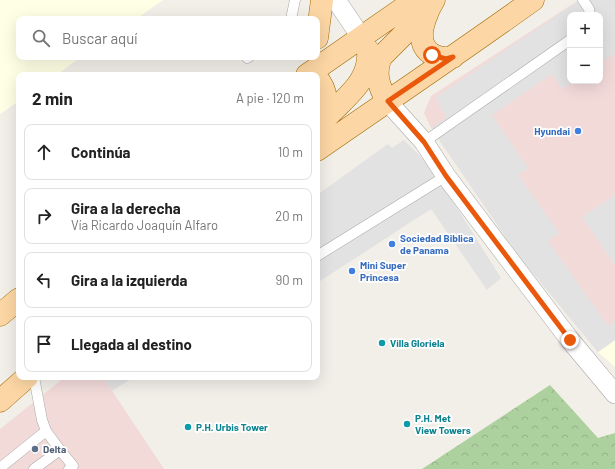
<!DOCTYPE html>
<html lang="es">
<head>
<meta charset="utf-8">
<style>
  body { margin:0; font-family:Barlow,sans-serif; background:#f2f2f2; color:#222 }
  .controls { position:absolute; right:12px; top:12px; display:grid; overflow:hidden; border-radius:8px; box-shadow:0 4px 16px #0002 }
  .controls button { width:36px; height:36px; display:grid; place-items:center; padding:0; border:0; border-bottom:1px solid #e0e0e0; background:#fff; color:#222; font:20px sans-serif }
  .stop { position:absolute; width:12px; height:12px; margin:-9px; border:3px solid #ea580c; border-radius:50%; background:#fff }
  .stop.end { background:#ea580c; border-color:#fff; box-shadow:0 1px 4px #0008 }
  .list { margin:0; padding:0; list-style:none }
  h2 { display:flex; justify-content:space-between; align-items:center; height:52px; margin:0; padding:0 16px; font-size:17px }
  h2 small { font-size:13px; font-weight:400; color:#767676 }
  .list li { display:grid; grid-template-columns:26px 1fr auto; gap:12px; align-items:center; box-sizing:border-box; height:56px; margin:0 8px 8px; padding:0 8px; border:1px solid #e0e0e0; border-radius:8px }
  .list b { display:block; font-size:15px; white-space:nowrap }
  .list p { margin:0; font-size:13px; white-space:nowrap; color:#767676 }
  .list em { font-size:13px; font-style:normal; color:#767676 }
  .icon { flex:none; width:22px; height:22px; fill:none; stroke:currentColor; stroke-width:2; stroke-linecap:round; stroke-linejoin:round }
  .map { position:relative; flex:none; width:615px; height:469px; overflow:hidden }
  .search { position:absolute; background:#fff; box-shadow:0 4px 16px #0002; left:16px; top:16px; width:304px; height:44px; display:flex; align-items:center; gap:10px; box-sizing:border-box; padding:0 14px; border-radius:8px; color:#767676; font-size:15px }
  .panel { position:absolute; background:#fff; box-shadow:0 4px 16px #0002; left:16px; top:72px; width:304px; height:308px; border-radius:8px }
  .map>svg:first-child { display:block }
</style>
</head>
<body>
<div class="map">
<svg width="615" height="469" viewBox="0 0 615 469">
  <defs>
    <pattern id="forest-crowns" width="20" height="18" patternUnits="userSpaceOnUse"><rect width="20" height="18" fill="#add19e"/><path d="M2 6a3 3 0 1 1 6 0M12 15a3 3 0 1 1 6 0" fill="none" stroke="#95b388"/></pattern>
  </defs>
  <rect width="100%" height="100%" fill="#f2efe9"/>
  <!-- commercial -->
  <path fill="#f2dad9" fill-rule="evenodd" d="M579,0H615V340L598,352L518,255L431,128L424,113L431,96ZM570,15H600V81H570Z
    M65,377H103L164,469H0V429Z"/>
  <!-- education -->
  <path fill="#ffffe5" d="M0,0H163L136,19H19V57H81L56,75H19V101L0,114Z
    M615,340V367L598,352Z"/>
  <!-- forest -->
  <path fill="url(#forest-crowns)" d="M550,385L598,438L615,433V469H422Z"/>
  <!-- parking -->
  <path fill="#e2e2e2" d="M580,0H615V53L600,63V15H570V81H574L562,89L552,74L492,115L528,168L518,175L559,233L548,241L608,326L615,321V340L598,352L518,255L431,128L446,118L436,97Z
    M404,140L432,168L501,278L487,290L431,209L317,283V195L388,144L392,148Z
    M615,195V265L582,217Z
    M103,377H134L112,391Z"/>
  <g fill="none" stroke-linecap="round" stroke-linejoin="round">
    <defs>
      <path id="service" d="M583,0L589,9L590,15
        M291,19L295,0
        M247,58L249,57
        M424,142L570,40
        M317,256L446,176
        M60,450L73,466L69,469
        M0,468L46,431L42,420L34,377
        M34,469L60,450L46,431"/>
      <path id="minor" d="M336,0L361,37
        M387,101L424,142L446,176L570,340L615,394"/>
      <path id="primary" d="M429,9C426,17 421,27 422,36C422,53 439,61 453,57
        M317,38L322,0
        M307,75L415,0
        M317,78C328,91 327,104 324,120
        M387,101C379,87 374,73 381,57L429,9L434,0
        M317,132C320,128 322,123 325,119C344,98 371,82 368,50
        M317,150C389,100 462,51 533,0
        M0,315L19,299
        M0,401L27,377"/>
    </defs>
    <!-- service casing -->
    <use href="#service" stroke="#a9a9a9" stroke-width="11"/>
    <!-- minor casing -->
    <use href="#minor" stroke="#a9a9a9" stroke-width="20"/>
    <!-- primary casing -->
    <use href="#primary" stroke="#a06b00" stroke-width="23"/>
    <!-- service -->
    <use href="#service" stroke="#fff" stroke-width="10"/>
    <!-- minor -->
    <use href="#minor" stroke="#fff" stroke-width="19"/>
    <!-- primary -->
    <use href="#primary" stroke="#fcd6a4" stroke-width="22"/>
  </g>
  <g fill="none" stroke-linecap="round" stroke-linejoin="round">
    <!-- route -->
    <path stroke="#ea580c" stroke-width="5" d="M432,55L446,59L453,57L388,101L424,142L446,176L570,340"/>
  </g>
  <!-- markers -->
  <g fill="#3f7fe0" stroke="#fff" stroke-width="1.5">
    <circle cx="578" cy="131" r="4"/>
    <circle cx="392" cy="244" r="4"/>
    <circle cx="352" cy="271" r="4"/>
  </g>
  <g fill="#0f9aa8" stroke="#fff" stroke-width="1.5">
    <circle cx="382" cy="343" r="4"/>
    <circle cx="407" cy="424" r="4"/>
    <circle cx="188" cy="427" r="4"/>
  </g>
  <circle fill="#5c6f8a" stroke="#fff" stroke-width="1.5" cx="35" cy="449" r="4"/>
  <g text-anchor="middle" stroke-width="3.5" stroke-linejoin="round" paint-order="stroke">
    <!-- shop labels -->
    <g font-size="10" font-weight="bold" fill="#366cbe" stroke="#fff" text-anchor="start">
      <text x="570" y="135" text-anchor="end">Hyundai</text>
      <text x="400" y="242">Sociedad Biblica<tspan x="400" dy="12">de Panama</tspan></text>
      <text x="360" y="269">Mini Super<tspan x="360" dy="12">Princesa</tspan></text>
    </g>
    <!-- culture labels -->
    <g font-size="10" font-weight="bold" fill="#0d838f" stroke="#fff" text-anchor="start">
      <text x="390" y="347">Villa Gloriela</text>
      <text x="415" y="422">P.H. Met<tspan x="415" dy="12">View Towers</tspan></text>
      <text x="196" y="431">P.H. Urbis Tower</text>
    </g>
    <!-- service labels -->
    <g font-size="10" font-weight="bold" fill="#4e5e75" stroke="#fff" text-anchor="start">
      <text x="43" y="453">Delta</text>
    </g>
  </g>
</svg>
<div class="controls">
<button>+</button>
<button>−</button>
</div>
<div class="stop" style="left:432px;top:55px"></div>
<div class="stop end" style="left:570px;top:340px"></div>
<div class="search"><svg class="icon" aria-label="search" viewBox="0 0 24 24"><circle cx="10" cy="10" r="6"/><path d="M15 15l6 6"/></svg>Buscar aquí</div>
<section class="panel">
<h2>2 min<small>A pie · 120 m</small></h2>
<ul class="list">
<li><svg class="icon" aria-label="ahead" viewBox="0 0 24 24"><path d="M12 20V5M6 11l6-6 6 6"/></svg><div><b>Continúa</b></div><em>10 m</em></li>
<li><svg class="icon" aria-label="right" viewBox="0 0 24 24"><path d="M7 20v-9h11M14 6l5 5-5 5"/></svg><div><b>Gira a la derecha</b><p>Vía Ricardo Joaquín Alfaro</p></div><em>20 m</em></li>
<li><svg class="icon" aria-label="left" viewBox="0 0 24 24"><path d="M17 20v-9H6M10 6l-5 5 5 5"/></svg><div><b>Gira a la izquierda</b></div><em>90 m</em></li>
<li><svg class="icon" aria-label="arrive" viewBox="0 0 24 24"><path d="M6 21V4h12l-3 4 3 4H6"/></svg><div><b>Llegada al destino</b></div></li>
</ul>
</section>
</div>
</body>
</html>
